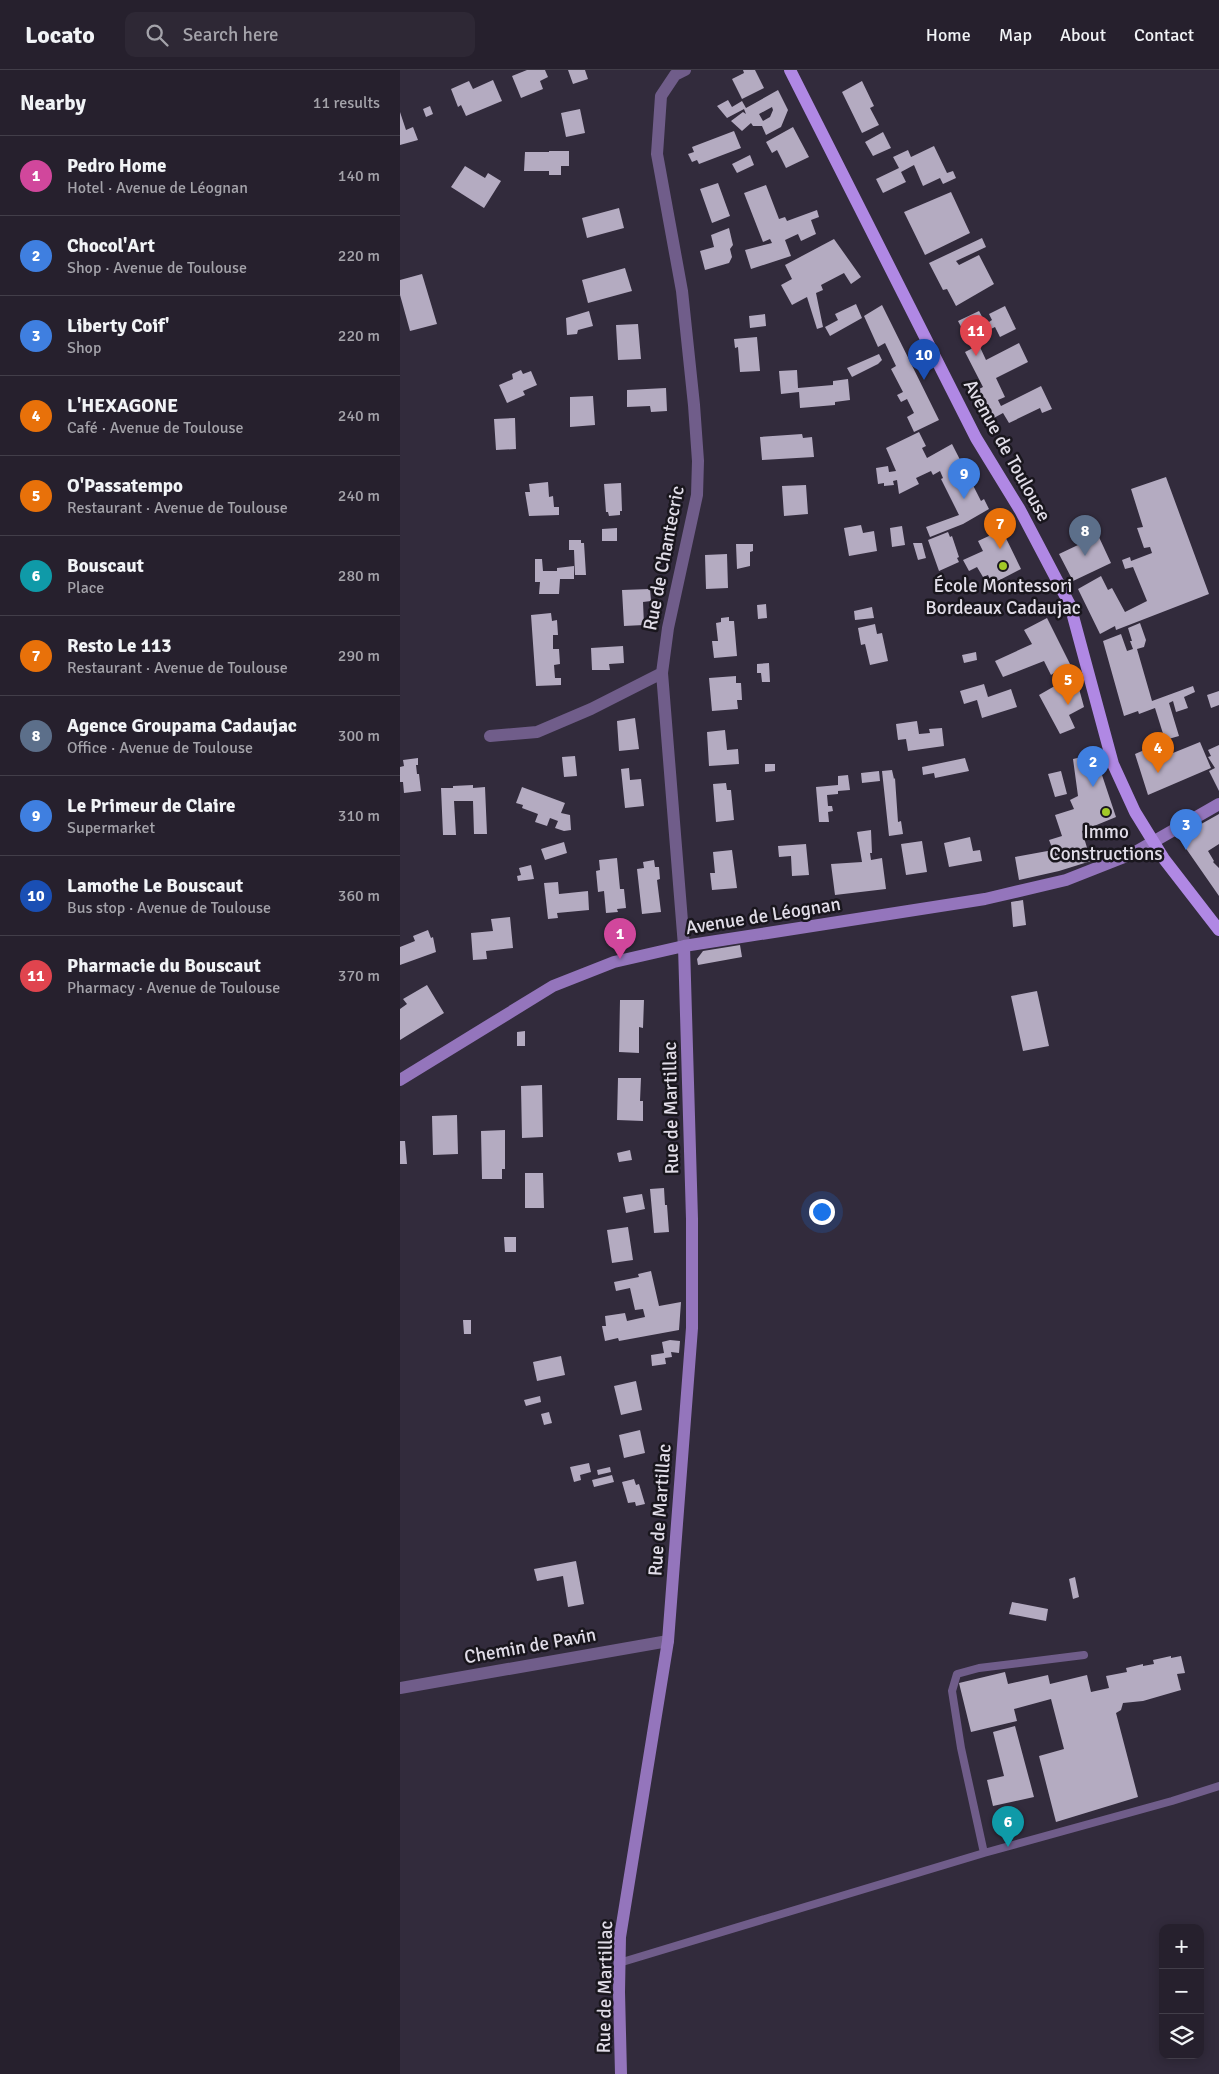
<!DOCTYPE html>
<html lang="en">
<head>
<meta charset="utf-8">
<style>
  body { margin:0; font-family:Signika,sans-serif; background:#2e2835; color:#f1f3f6 }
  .controls { position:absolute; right:15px; bottom:15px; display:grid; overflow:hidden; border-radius:10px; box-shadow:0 2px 12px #0003 }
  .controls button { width:45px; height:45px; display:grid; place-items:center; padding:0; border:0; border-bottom:1px solid #423e49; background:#26202d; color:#f1f3f6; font:25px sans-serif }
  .you { position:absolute; left:421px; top:1141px; width:18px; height:18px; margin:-12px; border:4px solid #fff; border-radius:50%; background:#1a73e8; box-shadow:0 0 0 8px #1a73e833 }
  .badge { display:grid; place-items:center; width:32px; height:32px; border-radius:50%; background:#a2c928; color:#fff; font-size:16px; font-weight:700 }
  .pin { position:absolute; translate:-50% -41px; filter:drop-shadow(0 1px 2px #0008) }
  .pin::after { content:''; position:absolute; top:26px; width:18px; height:15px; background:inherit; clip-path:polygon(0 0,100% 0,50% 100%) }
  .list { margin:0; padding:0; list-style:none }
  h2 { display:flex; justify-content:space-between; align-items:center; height:65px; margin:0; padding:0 20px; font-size:21px }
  h2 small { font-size:16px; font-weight:400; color:#a4a3aa }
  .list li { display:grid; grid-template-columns:32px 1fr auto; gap:15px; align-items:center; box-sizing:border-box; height:80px; padding:0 20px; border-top:1px solid #423e49 }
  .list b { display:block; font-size:19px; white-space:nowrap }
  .list p { margin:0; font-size:16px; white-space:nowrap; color:#a4a3aa }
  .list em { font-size:16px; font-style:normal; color:#a4a3aa }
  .icon { flex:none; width:28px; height:28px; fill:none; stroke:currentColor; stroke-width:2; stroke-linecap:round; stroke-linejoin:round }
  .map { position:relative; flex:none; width:819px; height:2004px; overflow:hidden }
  header { display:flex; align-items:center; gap:30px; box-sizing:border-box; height:70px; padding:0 25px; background:#26202d; border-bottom:1px solid #423e49 }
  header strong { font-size:24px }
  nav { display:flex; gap:28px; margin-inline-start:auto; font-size:18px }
  .search { width:350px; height:45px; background:#2e2835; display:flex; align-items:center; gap:12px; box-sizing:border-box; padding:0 18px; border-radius:10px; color:#a4a3aa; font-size:19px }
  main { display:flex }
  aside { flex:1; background:#26202d }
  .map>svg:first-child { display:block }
</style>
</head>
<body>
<header>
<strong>Locato</strong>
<div class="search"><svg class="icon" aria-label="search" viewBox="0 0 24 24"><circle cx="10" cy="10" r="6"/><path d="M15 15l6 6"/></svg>Search here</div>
<nav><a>Home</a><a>Map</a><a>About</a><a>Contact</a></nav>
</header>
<main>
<aside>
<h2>Nearby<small>11 results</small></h2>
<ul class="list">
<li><span class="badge" style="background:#d1479c">1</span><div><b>Pedro Home</b><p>Hotel · Avenue de Léognan</p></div><em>140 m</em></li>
<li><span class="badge" style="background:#3f7fe0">2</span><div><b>Chocol'Art</b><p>Shop · Avenue de Toulouse</p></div><em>220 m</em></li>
<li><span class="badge" style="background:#3f7fe0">3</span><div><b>Liberty Coif'</b><p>Shop</p></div><em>220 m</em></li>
<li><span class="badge" style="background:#e8710a">4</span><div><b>L'HEXAGONE</b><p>Café · Avenue de Toulouse</p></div><em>240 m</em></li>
<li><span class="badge" style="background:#e8710a">5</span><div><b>O'Passatempo</b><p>Restaurant · Avenue de Toulouse</p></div><em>240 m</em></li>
<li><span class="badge" style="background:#0f9aa8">6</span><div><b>Bouscaut</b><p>Place</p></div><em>280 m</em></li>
<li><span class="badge" style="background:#e8710a">7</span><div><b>Resto Le 113</b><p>Restaurant · Avenue de Toulouse</p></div><em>290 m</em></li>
<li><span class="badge" style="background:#5c6f8a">8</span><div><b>Agence Groupama Cadaujac</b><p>Office · Avenue de Toulouse</p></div><em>300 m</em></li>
<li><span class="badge" style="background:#3f7fe0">9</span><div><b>Le Primeur de Claire</b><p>Supermarket</p></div><em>310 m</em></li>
<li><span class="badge" style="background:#1a4fb4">10</span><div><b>Lamothe Le Bouscaut</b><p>Bus stop · Avenue de Toulouse</p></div><em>360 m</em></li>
<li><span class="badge" style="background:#e0444e">11</span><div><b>Pharmacie du Bouscaut</b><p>Pharmacy · Avenue de Toulouse</p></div><em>370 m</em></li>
</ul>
</aside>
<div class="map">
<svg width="819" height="2004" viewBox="0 0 819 2004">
  <rect width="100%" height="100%" fill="#322b3c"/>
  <!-- building -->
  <path fill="#b4abc1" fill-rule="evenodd" d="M127,0H145L148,7L140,11L143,19L121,28L112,6Z
    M168,0H185L188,9L173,14Z
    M343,0H355L364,18L342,29L332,9L344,3Z
    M93,10L102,31L66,46L61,35L58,37L51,19L69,11L73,19Z
    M462,11L474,36L470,38L479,55L462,63L442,22Z
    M378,20L388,40L381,57L366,65L362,56H353L351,53L342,61L331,51L343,42L346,44L344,39L327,48L317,36L328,30L332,37L342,31L346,38ZM372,37L373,40L370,47L363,51L359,44Z
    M30,36L33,44L26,47L23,39Z
    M180,39L185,63L166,67L161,43Z
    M0,42L6,60L13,57L18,70L0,75Z
    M393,57L409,87L386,98L377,80L372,83L366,72Z
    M334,61L341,78L299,94L297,90L292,92L288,84L294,82L292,77Z
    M483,62L491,78L473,86L465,72Z
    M534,76L547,103L553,101L556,108L543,114L540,108L523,116L514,95L501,102L506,112L483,123L476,109L499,98L493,87L508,80L511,87Z
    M149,81H169V96H161V105H149V101H124L125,82H149Z
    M350,85L354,95L337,103L332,94Z
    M65,96L85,108L88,103L101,111L84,138L51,117Z
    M318,113L330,146L312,153L300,119Z
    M366,115L379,149L385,147L387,151L417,140L419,147L411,150L416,164L401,171L398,164L385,170L391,186L351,199L345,180L372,173L370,169L363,172L344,123Z
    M551,122L570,163L525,185L504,142Z
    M219,138L224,158L187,168L182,148Z
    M329,158L333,175L330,179L332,187L329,193L305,200L300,181L314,177L311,165Z
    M582,168L586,177L556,191L559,195L579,185L594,214L556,236L547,219L543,220L529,193Z
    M434,169L461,207L451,214L444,203L421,215L423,220L416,223L423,257L417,259L407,227L392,235L381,215L392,209L385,195Z
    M225,198L232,221L188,233L182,210Z
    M22,204L37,254L10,261L0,225V210Z
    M456,234L462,248L430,266L425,257L438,250L435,244Z
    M482,235L539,350L514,362L507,347L514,343L507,329L501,332L497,325L503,322L491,299L496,296L485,273L478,277L464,246Z
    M605,236L616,259L600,267L595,257L568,270L558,251L579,241L586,254L592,250L589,244Z
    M189,241L193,256L178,260L177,264L167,265L166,248Z
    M365,244L366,256L350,258L349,246Z
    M238,254L241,289L218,290L216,255Z
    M357,267L360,301L340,302L338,277L335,278L334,269Z
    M619,273L628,292L596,308L605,327L598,330L601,336L641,316L652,339L642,343L640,338L609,353L603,343L592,349L577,320L583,317L565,282L579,275L586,290Z
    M479,284L482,290L478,294L452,307L447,298Z
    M121,300L123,304L131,301L137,315L123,321L125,325L107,333L99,315L113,309L112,304Z
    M397,300L398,318L433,315V311L448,309L450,330L435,332V335L400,338L399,322L381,324L379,301Z
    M266,318L267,341L251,342L250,336L227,337V320Z
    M193,326L195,355L170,357V327Z
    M115,348L116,379L96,380L94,349Z
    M519,362L526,376L522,378L527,388L552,374L581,431L584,429L589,439L563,454L530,467L526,457L559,445L541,409L543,408L540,401L533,405L531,401L516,408L519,414L499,424L497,410L493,411L494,415L484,416V413L478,414L476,398L488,396L489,402L496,401L486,378Z
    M402,364L403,368L412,367L414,387L362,390L360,367Z
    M766,407L809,524L716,560L715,556L700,564L678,519L701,506L708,520L712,518L725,542L747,531L733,497L725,499L722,490L730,487L731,491L752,483L750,477L744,478L737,458L743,457L731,419Z
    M148,412L149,427L153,426L154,437H159V445L129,446L125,422H130L129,414Z
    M221,413L222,441H220V445L209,446L208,442H206L204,414Z
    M406,415L408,444L384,446L382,416Z
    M461,455L463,463L474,461L477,481L449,486L444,458Z
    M502,456L505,475L492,477L490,458Z
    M217,458V471H202V459Z
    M602,460L621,499L592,514L588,505L583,507L577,497L569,501L563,490L583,481L578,471Z
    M548,462L550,467L552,466L559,487L557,488L559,492L539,501L528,470Z
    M681,462L698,465L711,493L673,511L659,484L678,475L674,466Z
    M169,470H181V473H184L186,505H175L174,480H169Z
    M513,473H522L526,488L518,490Z
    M336,474H353V481L350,482V496L337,499Z
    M327,484L328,518L306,519L305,485Z
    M135,489H142L143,501H157V498L174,496V509H160L159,524H139L140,512H135Z
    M250,519L251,531L243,532L244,555L224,556L222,520Z
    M366,534L367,548L358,549L357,535Z
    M472,537L474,548L455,550L454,541Z
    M151,543L152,551L157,550L158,565H153V579H159L160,594L154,595L155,608H161V615L136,616L131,545Z
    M329,547V551H334L337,586L314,588L312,571H318L316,553L321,552V548Z
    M647,548L675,604L684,637L669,645L675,658L660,664L639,625L660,613L654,603L651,605L644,591L603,607L595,591L632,574L624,560Z
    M740,553L746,570L744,577L737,579L752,631L793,616L795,622L784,627L788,638L776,642L773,631L769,633L779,666L765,670L755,638L739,644L738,641L724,646L703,571L721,564L727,581L733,579L730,571H732L728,558Z
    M475,554L477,564L482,563L488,591L470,595L465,574L461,575L458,558Z
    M223,576L224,593L209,594L210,600H192L191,578Z
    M576,582L577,590L564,593L562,585Z
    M369,593L370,612H362L361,603H357V594Z
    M336,606V613H341L342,630H337L338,639L312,641L309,608Z
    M584,614L588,627L611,619L617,637L582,648L577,630L564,634L560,621Z
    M819,621V635L811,638L807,625Z
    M235,648L239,679L219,681L217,651Z
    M517,651L519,664L530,663L529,659L542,658L544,676L508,681L506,669L498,670L496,654Z
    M325,660L327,680L338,679L339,694L309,696L307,662Z
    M763,672L768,685L800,672L811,698L748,725L735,684Z
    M819,675V721L809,701L815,698L808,687L811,686L808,680Z
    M695,684L716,747L682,761L691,791L659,801L619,810L615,787L653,780L649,770L662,766L655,745L674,739L670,730L678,726L673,689Z
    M175,686L177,706L164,707L162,687Z
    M18,688V695H16L17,704H19L21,721L4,723L3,712H0V697L4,696L3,690Z
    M565,688L569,701L535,708L534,703L523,705L522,697Z
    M365,694H375V701L365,702Z
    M229,698L230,710L241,709L244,736L225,738L221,699Z
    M492,700L494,709L495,708L498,752L501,751L503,764L489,766L482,701Z
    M479,701L480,711L462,713L461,703Z
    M661,701L667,724L655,727L648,704Z
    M448,705L450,720L438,721V724L427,725L428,736H432L433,741L428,742L429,752H419L416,717L438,715V706Z
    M326,713L327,720H331L334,750L316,752L313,714Z
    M73,715V718L85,717L87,764H74L73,731H54L56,765H43L41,718H53V716Z
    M122,717L165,733L161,743L170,745L171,760L164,761L155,758L158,751L150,748L147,756L135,752L138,744L122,738L123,735L116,733Z
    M819,744V774L808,781L814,791L813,792L819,798V826L778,767Z
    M471,760L472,783H470L471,790L482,788L486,819L435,825L431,794L462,792L457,762Z
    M570,767L573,781L580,780L582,791L549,797L544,773Z
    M522,771L527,802L506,805L501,774Z
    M164,772L167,783L145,790L141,779Z
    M406,774L409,805L392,806L391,786L379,787L378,776Z
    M332,780L337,818L312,820L310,803H315L313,782Z
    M217,788L220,819H224L226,838L217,839L218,842L206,843L204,821L198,822L196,801L200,800L199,790Z
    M254,790L255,797H259L260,809L257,810L261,842L242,844L237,799L244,798L243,792Z
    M131,795L134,809L118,811L117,806L121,805L119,798Z
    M158,812L159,824L188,821L189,840L157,843L158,848L148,849L144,813Z
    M623,830L626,855L613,857L611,832Z
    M110,847L113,878L86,881L87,889L73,890L71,863L93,861L91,849Z
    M28,860L31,868L33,867L36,882L0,895V877L15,871L13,866Z
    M340,875L342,887L298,895L297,889L303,881Z
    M27,915L44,943L0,970V939L7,934L3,929Z
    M637,921L649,976L623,981L611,926Z
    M220,930H244L243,958L239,957V983L219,982Z
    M125,961V976H117V962Z
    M218,1008H241L240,1031H243V1051L217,1050Z
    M142,1015L143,1067L122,1068L121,1016Z
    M57,1045L58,1084L33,1085L32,1046Z
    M105,1060V1099H102V1109H82L81,1061Z
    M0,1071H5L7,1094H0Z
    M230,1080L232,1090L219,1092L217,1083Z
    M125,1103H143L144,1138H125Z
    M264,1118L265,1135H267L269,1162L254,1163L250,1119Z
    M242,1124L245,1139L226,1143L223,1127Z
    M228,1157L233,1190L212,1193L207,1160Z
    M104,1167H116V1182H105Z
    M251,1201L259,1236L281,1232L279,1260L219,1271L218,1268L205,1271L202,1256H206L205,1246L225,1243L227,1251L245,1247L243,1239L235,1240L230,1218L216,1221L214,1212L239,1207L238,1204Z
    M63,1250H71V1264H64Z
    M270,1270L280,1271L279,1283L271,1282L272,1287L265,1288L266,1294L252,1296L251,1285L264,1283L262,1272Z
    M161,1286L165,1305L137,1311L133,1292Z
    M236,1311L242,1340L221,1345L214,1316Z
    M140,1326L141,1332L126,1336L124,1330Z
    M149,1342L152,1353L144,1355L141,1344Z
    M240,1360L245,1383L224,1388L219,1365Z
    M189,1393L191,1402L180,1405L181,1410L174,1412L170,1397Z
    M210,1397L211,1402L198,1405L197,1400Z
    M212,1405L214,1412L194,1417L192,1410Z
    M234,1409L236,1415L239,1414L245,1434L236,1436L235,1432L228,1433L222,1412Z
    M176,1491L184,1534L168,1537L163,1506L137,1511L134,1499Z
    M675,1507L679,1527L673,1529L669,1509Z
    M612,1532L648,1539L646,1551L609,1544Z
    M771,1586V1588L781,1586L785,1603L777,1604L781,1620L743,1631L723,1633L721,1640L716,1643L738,1727L656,1752L639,1686L664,1679L651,1629L614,1639L617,1651L571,1662L559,1613L605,1602L608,1614L648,1605L650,1614L687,1605L691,1622L709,1618L706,1606L727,1602L726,1598L743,1594V1596L754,1594L753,1590Z
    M615,1656L634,1727L593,1736L587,1710L604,1706L593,1662Z"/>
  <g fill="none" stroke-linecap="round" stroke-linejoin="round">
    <!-- lane -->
    <path stroke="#705d8a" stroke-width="8" d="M584,1783L772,1731L819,1716
      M219,1893L584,1783L561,1678L552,1621L557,1604L579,1598L684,1585"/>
    <!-- street -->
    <path stroke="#705d8a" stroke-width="12" d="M90,666L137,662L191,639L262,603
      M284,876L262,603L268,558L297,425L298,391L294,335L282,221L257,84L261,26L275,5L285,0
      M0,1618L268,1571"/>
    <!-- secondary -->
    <path stroke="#9475bc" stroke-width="12" d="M0,1010L153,916L214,892L284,876L585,829L666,810L732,784L819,734
      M221,2004L219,1922L220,1867L268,1571L292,1258V1149L284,876"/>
    <!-- primary -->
    <path stroke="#b088e4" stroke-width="12" d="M390,0L576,368L620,440L670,535L713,694L735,742L764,789L819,860"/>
  </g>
  <!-- markers -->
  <g fill="#a2c928" stroke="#19161d" stroke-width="2">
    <circle cx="603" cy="496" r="5"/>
    <circle cx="706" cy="742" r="5"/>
  </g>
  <g text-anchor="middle" stroke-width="5" stroke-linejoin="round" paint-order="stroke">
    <!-- street labels -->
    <g font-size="19" fill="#e1dde8" stroke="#19161d">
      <text transform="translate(608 380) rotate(61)" y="7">Avenue de Toulouse</text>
      <text transform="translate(263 488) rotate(-79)" y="7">Rue de Chantecric</text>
      <text transform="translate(363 845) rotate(-9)" y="7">Avenue de Léognan</text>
      <text transform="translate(270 1038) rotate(-91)" y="7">Rue de Martillac</text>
      <text transform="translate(259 1440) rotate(-86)" y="7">Rue de Martillac</text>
      <text transform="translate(130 1575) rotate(-10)" y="7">Chemin de Pavin</text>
      <text transform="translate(204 1917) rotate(-89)" y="7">Rue de Martillac</text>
    </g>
    <!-- poi labels -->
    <g font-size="19" fill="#e1dde8" stroke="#19161d">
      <text x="603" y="522">École Montessori<tspan x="603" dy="22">Bordeaux Cadaujac</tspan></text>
      <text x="706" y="768">Immo<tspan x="706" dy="22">Constructions</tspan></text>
    </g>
  </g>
</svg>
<div class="controls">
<button>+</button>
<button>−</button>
<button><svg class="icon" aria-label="layers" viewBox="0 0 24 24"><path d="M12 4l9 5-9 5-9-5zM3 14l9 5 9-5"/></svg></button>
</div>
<div class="you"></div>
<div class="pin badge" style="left:220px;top:889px;background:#d1479c">1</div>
<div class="pin badge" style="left:693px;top:717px;background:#3f7fe0">2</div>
<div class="pin badge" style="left:786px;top:780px;background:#3f7fe0">3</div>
<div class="pin badge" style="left:758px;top:703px;background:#e8710a">4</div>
<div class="pin badge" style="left:668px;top:635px;background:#e8710a">5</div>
<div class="pin badge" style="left:608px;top:1777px;background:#0f9aa8">6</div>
<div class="pin badge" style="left:600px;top:479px;background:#e8710a">7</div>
<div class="pin badge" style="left:685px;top:486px;background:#5c6f8a">8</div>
<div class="pin badge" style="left:564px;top:429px;background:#3f7fe0">9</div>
<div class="pin badge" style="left:524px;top:310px;background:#1a4fb4">10</div>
<div class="pin badge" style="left:576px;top:286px;background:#e0444e">11</div>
</div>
</main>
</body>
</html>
